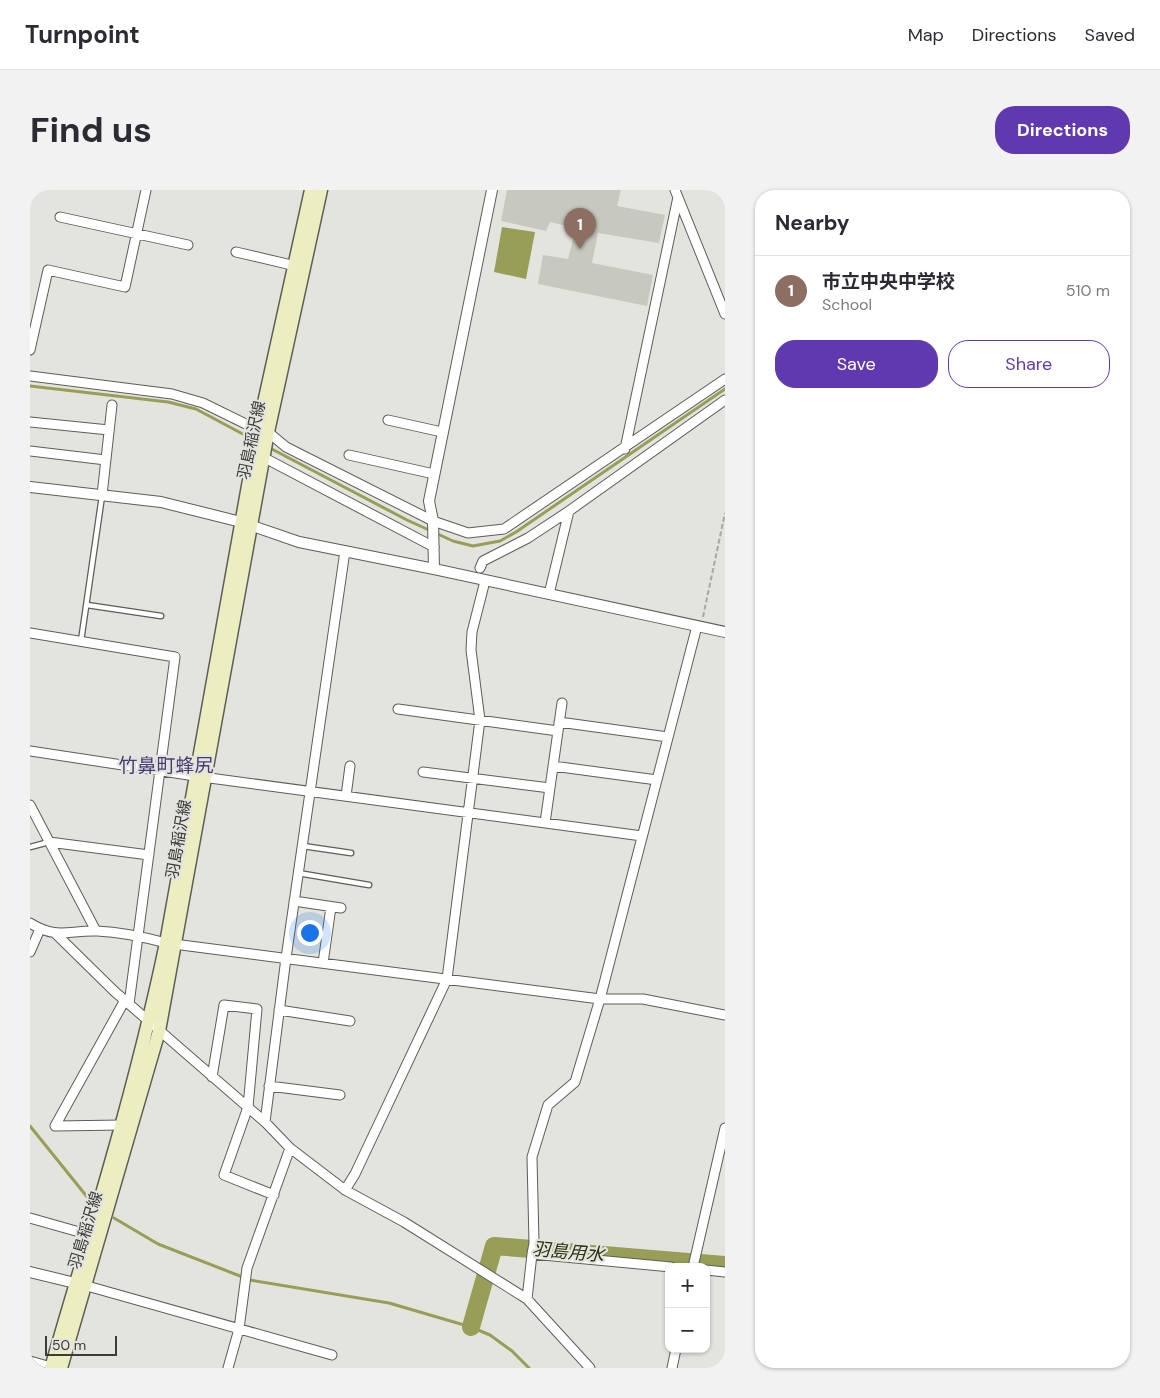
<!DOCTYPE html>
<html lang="en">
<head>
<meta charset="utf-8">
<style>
  body { margin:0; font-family:"DM Sans","Noto Sans JP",sans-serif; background:#f2f2f3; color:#2b2b33 }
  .controls { position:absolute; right:15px; bottom:15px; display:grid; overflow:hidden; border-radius:10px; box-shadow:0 1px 4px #0004 }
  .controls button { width:45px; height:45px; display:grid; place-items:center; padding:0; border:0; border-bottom:1px solid #e1e1e2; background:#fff; color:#2b2b33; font:25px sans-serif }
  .scale { position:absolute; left:15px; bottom:12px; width:72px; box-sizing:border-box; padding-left:5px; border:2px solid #3b3c38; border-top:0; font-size:14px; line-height:18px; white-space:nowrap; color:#3b3c38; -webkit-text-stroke:4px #e3e4dd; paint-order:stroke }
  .you { position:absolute; left:279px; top:742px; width:18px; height:18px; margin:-12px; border:4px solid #fff; border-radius:50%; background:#1a73e8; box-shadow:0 0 0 8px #1a73e833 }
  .badge { display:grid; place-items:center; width:32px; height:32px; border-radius:50%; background:#6039b1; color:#fff; font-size:16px; font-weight:700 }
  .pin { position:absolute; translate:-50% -41px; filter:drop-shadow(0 1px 2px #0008) }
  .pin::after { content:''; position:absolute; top:26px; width:18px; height:15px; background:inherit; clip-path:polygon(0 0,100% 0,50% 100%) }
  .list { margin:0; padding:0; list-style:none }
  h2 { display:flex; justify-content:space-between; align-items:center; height:65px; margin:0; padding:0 20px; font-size:21px }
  h2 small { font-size:16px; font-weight:400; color:#7c7c81 }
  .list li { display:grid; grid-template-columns:32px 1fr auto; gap:15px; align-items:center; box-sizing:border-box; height:70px; padding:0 20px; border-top:1px solid #e1e1e2 }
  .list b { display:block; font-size:19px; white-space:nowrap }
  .list p { margin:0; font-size:16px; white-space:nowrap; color:#7c7c81 }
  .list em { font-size:16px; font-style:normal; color:#7c7c81 }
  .actions { display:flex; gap:10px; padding:15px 20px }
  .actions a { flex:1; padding:11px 0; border:1px solid #6039b1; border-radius:20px; text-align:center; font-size:18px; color:#6039b1 }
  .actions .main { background:#6039b1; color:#fff }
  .map { position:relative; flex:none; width:695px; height:1178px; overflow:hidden; border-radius:20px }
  header { display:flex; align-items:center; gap:30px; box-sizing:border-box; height:70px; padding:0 25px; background:#fff; border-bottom:1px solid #e1e1e2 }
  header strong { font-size:24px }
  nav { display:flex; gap:28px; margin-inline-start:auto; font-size:18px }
  .intro { display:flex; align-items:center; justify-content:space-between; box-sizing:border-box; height:120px; padding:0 30px }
  h1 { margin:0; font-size:35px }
  .button { padding:12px 22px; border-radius:20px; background:#6039b1; color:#fff; font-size:18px; font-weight:700 }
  main { display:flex; gap:30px; padding:0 30px }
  aside { flex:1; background:#fff; border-radius:20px; box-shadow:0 1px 4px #0004 }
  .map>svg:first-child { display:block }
</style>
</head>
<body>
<header>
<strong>Turnpoint</strong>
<nav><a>Map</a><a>Directions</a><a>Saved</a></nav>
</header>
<div class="intro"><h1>Find us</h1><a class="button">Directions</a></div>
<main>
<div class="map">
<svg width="695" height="1178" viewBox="0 0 695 1178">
  <rect width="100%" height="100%" fill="#e3e4dd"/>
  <!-- water -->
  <path fill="#989e57" d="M472,37L505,42L496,89L464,82Z"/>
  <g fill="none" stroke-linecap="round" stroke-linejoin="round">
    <!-- stream -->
    <path stroke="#989e57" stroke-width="3" d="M0,196L138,212L166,219L224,250
      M238,257L377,330L423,351L443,356L470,351L486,342L695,199
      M0,936L58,1008
      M84,1028L128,1054L210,1086
      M220,1090L359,1113L441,1137L460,1145L482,1161L499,1178"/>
    <!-- river -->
    <path stroke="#989e57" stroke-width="18" d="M441,1137L464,1056L695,1075"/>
  </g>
  <!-- building -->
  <path fill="#c7c8c0" d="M477,0H591L587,16L635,25L629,53L568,43L562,73L623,85L617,116L508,94L513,65L538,69L546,38L520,32L516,41L471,31Z"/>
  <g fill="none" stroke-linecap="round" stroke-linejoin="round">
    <defs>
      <path id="service" d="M57,415L131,426
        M51,451L72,306
        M273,656L321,663
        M0,657L19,652
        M268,683L339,695"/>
      <path id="minor" d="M645,0L695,124
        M30,27L158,55
        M206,62L270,77
        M0,160L18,80L95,97L116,0
        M0,186L142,204L173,213L228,240L238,242L256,257L403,331L438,343L474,339L695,189
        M358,230L412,242
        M0,232L79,240
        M595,259L648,7
        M0,261L76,270
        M229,265L404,357
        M319,265L404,284
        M72,305L82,215
        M450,378L453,371L498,348L539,321
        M519,404L539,321L695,210
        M0,443L145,467L99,814
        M368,519L528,541
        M529,532L638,547
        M0,561L165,586L612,646
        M523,576L627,590
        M393,582L520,598
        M316,606L320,576
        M0,615L66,741
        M515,633L532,513
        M19,652L119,665
        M264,711L311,718
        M0,733C28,750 38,740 67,741C91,742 114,747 136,753L570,809H613L695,825
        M26,744L84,801L235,932L260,958L315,1000L374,1032L497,1109L560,1178
        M0,762L10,739
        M293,773L301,717
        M249,820L320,831
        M182,887L194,815L227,819L218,917L194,985L244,1005
        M239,896L310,905
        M235,932L256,768L315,361
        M92,935L25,936L95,810
        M315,1000L325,984L417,789L450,530L441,460L442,442L455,391
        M0,1028L60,1045
        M502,1064L504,1053L502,967L518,915L545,892L570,809L667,436
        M663,1077L695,938
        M676,1080L695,1082
        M50,1094L302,1165
        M497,1109L502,1064L641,1077
        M0,1171L21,1177
        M198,1178L209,1139L217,1078L260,958
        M642,1178L646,1159"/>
      <path id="tertiary" d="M0,297L131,312L211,332L269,352L404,379L695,442
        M404,379L403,331L399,311L462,0
        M0,1082L45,1093"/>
      <path id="secondary" d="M21,1178C62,1037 106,897 136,753L228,240L281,0
        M31,1178L129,841L238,242L291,0"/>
    </defs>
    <!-- service casing -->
    <use href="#service" stroke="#5d5e57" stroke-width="7"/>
    <!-- minor casing -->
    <use href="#minor" stroke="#5d5e57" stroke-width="11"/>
    <!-- tertiary casing -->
    <use href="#tertiary" stroke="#5d5e57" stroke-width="12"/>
    <!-- secondary casing -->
    <use href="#secondary" stroke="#5d5e57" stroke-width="15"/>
    <!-- path -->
    <path stroke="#a7a8a2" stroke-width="2" stroke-dasharray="5 2.5" stroke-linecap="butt" d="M673,427L695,323"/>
    <!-- service -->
    <use href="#service" stroke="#fff" stroke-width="4.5"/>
    <!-- minor -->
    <use href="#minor" stroke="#fff" stroke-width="9"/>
    <!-- tertiary -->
    <use href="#tertiary" stroke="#fff" stroke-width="10"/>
    <!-- secondary -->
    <use href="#secondary" stroke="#eceec2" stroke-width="12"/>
  </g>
  <g text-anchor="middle" stroke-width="4.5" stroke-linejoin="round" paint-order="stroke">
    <!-- street labels -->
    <g font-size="16" fill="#3b3c38" stroke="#e3e4dd">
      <text transform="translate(221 250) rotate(-78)" y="6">羽島稲沢線</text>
      <text transform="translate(148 649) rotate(-80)" y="6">羽島稲沢線</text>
      <text transform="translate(55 1040) rotate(-73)" y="6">羽島稲沢線</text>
    </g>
    <!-- water labels -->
    <g font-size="18" font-style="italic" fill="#2d3010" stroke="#e3e4dd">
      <text transform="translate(538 1062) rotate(5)" y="6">羽島用水</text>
    </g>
    <!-- quarter labels -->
    <g font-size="19" fill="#493a76" stroke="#e3e4dd">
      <text x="136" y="582">竹鼻町蜂尻</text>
    </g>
  </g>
</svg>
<div class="controls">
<button>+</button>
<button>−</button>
</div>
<div class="scale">50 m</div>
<div class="you"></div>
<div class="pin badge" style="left:550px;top:59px;background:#8d6e63">1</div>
</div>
<aside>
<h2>Nearby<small></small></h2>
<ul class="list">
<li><span class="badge" style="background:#8d6e63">1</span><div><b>市立中央中学校</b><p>School</p></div><em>510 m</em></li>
</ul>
<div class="actions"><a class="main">Save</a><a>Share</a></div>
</aside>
</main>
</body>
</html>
